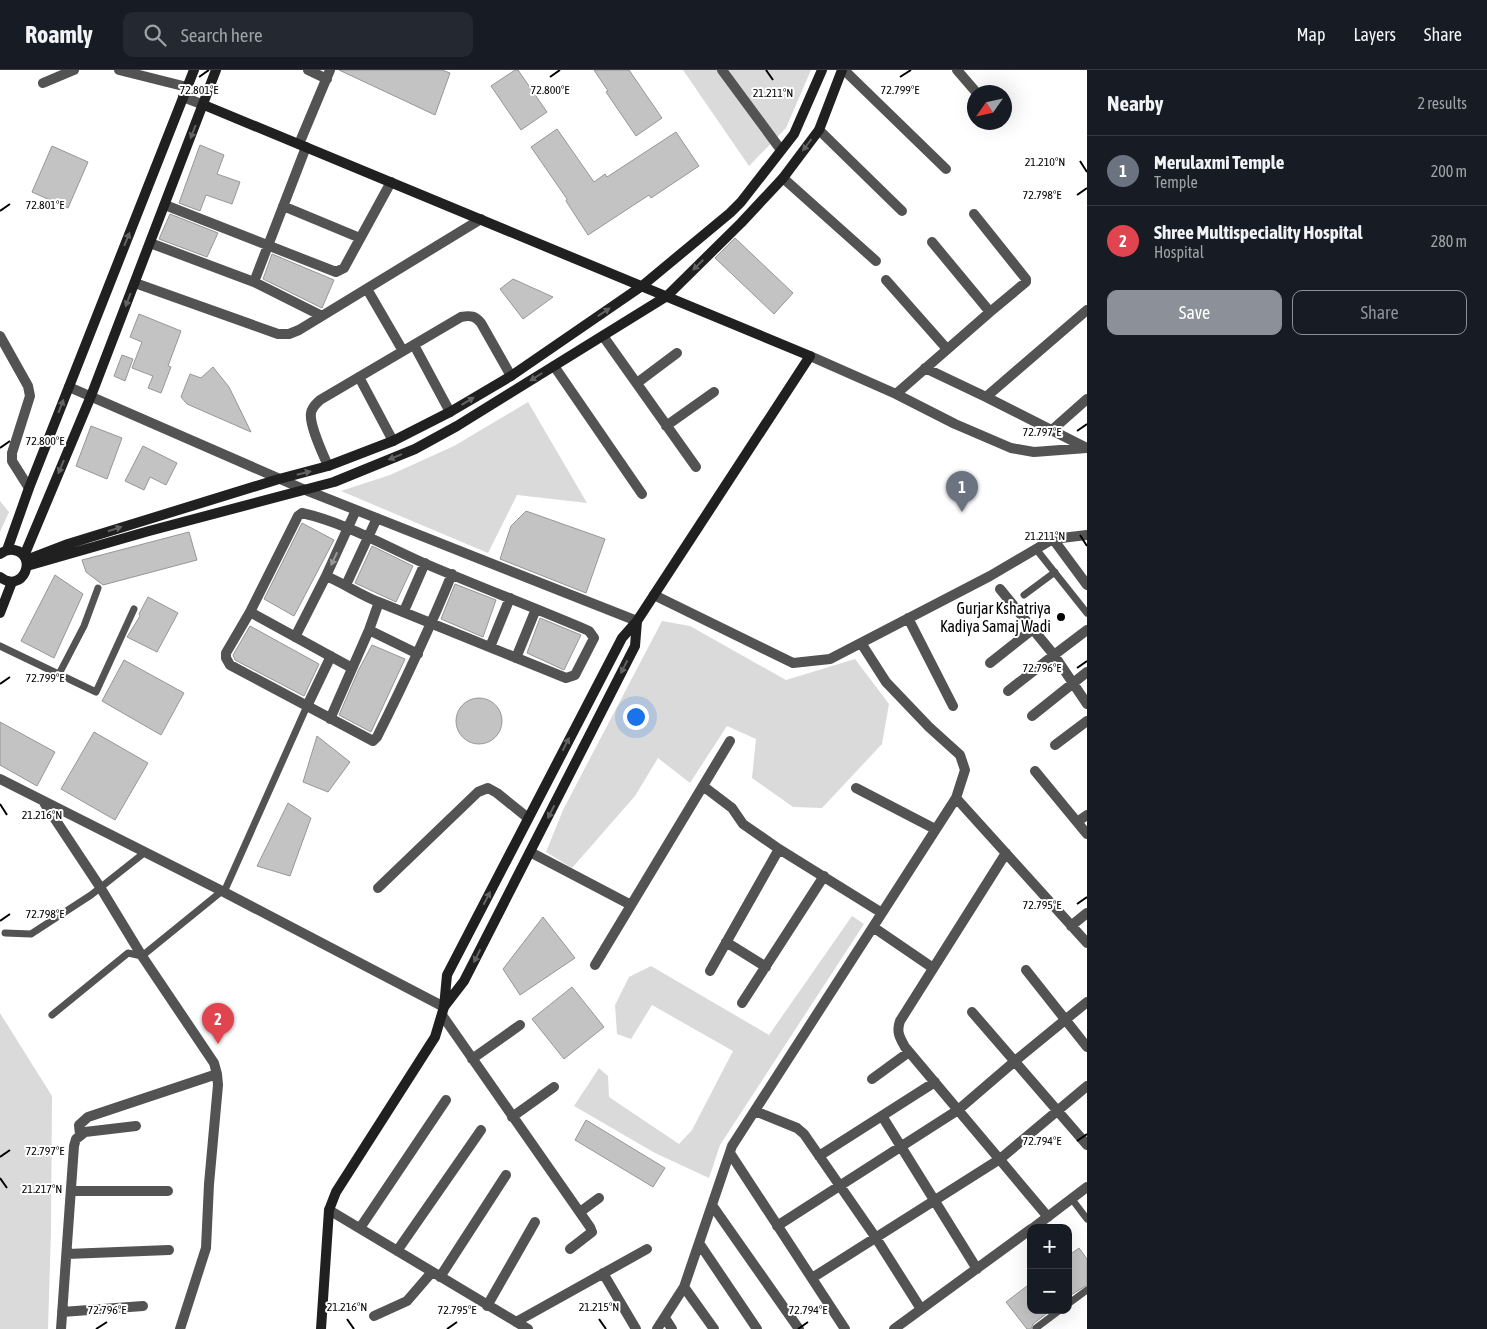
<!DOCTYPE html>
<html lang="en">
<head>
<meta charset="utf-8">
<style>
  body { margin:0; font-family:"Asap Condensed",sans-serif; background:#242831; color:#f1f3f6 }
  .controls { position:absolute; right:15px; bottom:15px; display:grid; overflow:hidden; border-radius:10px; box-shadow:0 5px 20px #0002 }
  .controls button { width:45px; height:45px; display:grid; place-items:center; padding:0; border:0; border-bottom:1px solid #363941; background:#171b24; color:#f1f3f6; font:25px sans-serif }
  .compass { position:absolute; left:967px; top:15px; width:45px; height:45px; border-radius:50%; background:#171b24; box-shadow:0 5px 20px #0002; rotate:236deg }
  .you { position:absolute; left:635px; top:646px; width:18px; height:18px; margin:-12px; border:4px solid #fff; border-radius:50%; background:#1a73e8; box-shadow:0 0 0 8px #1a73e833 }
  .badge { display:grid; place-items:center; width:32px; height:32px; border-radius:50%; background:#8c9099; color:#fff; font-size:16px; font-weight:700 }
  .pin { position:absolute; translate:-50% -41px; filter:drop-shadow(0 1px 2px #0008) }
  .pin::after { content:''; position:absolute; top:26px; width:18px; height:15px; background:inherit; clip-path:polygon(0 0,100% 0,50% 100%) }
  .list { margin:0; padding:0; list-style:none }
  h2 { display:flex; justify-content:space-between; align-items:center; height:65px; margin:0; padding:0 20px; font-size:21px }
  h2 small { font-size:16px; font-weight:400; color:#9ea1a6 }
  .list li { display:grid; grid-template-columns:32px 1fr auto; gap:15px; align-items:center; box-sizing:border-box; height:70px; padding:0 20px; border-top:1px solid #363941 }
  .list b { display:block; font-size:19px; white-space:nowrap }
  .list p { margin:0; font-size:16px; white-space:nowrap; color:#9ea1a6 }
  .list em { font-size:16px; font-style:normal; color:#9ea1a6 }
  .actions { display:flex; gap:10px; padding:15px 20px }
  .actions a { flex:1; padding:11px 0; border:1px solid #8c9099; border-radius:10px; text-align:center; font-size:18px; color:#8c9099 }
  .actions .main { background:#8c9099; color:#fff }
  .icon { flex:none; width:28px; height:28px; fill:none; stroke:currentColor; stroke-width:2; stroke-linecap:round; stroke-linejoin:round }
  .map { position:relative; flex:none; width:1087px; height:1259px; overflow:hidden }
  header { display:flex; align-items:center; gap:30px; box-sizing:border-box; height:70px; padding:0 25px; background:#171b24; border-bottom:1px solid #363941 }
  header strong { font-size:24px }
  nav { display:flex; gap:28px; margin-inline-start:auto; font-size:18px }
  .search { width:350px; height:45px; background:#242831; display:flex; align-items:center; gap:12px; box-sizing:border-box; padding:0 18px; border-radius:10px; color:#9ea1a6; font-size:19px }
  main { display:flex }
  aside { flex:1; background:#171b24 }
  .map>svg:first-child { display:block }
</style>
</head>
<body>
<header>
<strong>Roamly</strong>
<div class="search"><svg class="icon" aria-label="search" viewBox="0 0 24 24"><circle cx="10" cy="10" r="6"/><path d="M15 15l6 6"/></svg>Search here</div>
<nav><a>Map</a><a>Layers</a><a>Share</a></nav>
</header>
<main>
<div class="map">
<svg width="1087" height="1259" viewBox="0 0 1087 1259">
  <rect width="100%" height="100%" fill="#fff"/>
  <!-- green -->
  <path fill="#dadada" d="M683,0H811L786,58L749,96Z
    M528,332L587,433L517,425L488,483L341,421L390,405L454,376Z
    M0,431L9,442L0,462Z
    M662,551L690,556L786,610L855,589L889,634L882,674L822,738L793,737L752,708L756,669L727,656L690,713L658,688L635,726L572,798L546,782L563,740Z
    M852,846L864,854L720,1075L709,1108L655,1083L574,1036L599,998L608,1006L609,1027L679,1074L692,1060L733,981L652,935L631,969L617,964L615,935L629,907L651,896L769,965Z
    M0,943L52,1026L51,1161L48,1259H0Z"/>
  <!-- building -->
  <path fill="#c3c3c3" stroke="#979797" d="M339,0H442L450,3L435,45Z
    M515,0H518L547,42L521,60L491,16Z
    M594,0H629L662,48L636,66L606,22L608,21Z
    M557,59L594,112L605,104L607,107L676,62L699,96L651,128L649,125L588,165L566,131L567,129L531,77Z
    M200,75L224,85L217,104L240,112L232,134L206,125L200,141L179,133Z
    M52,76L88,92L68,138L32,122Z
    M170,144L218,163L207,187L159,169Z
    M735,168L793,223L774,244L715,188Z
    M272,184L334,210L322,238L263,209Z
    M513,209L553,227L523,249L500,219Z
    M139,244L181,261L168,296L171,297L161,323L148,318L153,306L132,298L142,272L130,267Z
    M122,285L133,289L125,311L114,306Z
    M213,297L229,317L251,362L187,334L181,327L190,304L201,308Z
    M91,356L122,368L107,409L76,396Z
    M143,376L177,393L166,415L150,407L144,420L125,411Z
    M526,441L605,469L586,523L500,489L511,456Z
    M302,453L334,470L294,546L264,529Z
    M189,462L197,490L103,515L86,502L82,490Z
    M372,476L413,496L396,532L355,513Z
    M55,505L83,524L54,588L21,571Z
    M455,514L496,530L483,567L441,549Z
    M148,527L178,543L157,582L127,567L140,546L139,544Z
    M540,548L581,565L564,600L527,583Z
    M250,556L319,594L304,626L235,590L233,585Z
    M372,575L405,589L371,662L339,645L359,599Z
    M124,590L184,623L161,665L102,631Z
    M456 651a23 23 0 1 1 46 0a23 23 0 1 1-46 0Z
    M0,652L55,682L37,716L0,695Z
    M94,662L148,693L115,750L61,719Z
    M317,666L350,692L328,722L303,712Z
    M288,733L311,748L290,806L257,796Z
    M543,847L575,888L520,925L503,899Z
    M572,917L604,957L564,989L532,949Z
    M586,1050L665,1098L653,1117L575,1070Z
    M1079,1178L1087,1189V1215L1071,1225L1068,1222V1186Z
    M1031,1213V1240H1051L1033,1254L1031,1259H1027L1006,1232Z"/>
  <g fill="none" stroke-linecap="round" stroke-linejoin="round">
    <!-- lane -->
    <path stroke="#535353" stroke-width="7" d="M1036,479L1087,543
      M1024,525L1055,502
      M0,576L96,622L134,539
      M59,604L84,556L98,518
      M224,822L307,636
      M5,863L31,864L91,825L144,783
      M52,945L128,883L142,886L222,821
      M1071,1128L1087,1149
      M1068,1234L1087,1220
      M1037,1259L1036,1258L1060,1240"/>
    <!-- street -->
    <path stroke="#535353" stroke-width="10" d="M119,0L187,17
      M308,0L327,9
      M722,0L781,80
      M844,0L946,99
      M957,0L976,22
      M43,13L74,0
      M183,27L204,35
      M819,60L902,141
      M299,74L330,0
      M783,108L876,191
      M165,135L336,202L344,198L391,112
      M283,136L360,168
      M932,172L990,242
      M150,173L254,212L322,246
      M886,210L947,279
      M254,212L306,77
      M135,213L278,264H289L299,260L481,149
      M367,219L403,281
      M0,266L28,316L30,326L12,383V391L29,418
      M603,266L696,397
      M414,275L450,342
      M810,286L896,324L955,354L1011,378L1034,382L1087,378
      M554,296L642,424
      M925,298L986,327L1085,377
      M359,307L393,371
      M637,313L677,283
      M69,317L303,419L637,551
      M896,324L990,242L1026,212V209L974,144
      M986,327L1087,240
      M666,356L714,322
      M1052,360L1087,329
      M328,396C323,384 309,355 311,343C312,337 316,334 320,330L461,247C471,245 475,246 481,253L511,306
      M1053,469L1087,515
      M326,506C345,514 362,526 381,533C443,558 504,583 566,608L575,605L594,568L589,561C535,538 480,517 426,494C385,476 346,453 302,443L298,446L250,542L226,583V588L230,595L373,671L377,667C404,613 429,560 452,504
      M346,515L377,448
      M1000,519L1054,585L1087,560
      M654,525L793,593L830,589L990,506L1053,469L1087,465
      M404,541L425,493
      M250,542L352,598
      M908,548L953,636
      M369,560L418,584
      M295,567L326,506L356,440
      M490,577L510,528
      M516,588L536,539
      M990,593L1033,559
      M1008,621L1054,585L1087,634
      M307,636L331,586
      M1032,646L1087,602
      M330,649L369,560L379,532
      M1055,675L1087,651
      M1035,701L1087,764
      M0,709L222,821L444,937
      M703,716L732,738L743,754L779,779L882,843
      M856,718L935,759
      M956,728L1087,873
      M43,731L100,817L142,886L214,993L217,1004L218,1015L209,1114L206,1178L180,1259
      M1077,752L1087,745
      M530,782L631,835
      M1006,783L900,951C896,962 900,968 905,977L1048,1147
      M378,818L478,722L488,718L497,723L528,748
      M1071,856L1087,843
      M873,857L933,898
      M726,872L766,897
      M595,895L730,671
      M1026,900L1087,977
      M710,901L779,779
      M742,933L824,806
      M972,942L1087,1075
      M442,945L590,1157L592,1162L570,1179
      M472,989L520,955
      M872,1009L909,982
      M755,1041L797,1058L804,1064L876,1168L921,1239
      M882,1046L977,1199
      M512,1047L554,1017
      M80,1065L79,1055L88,1047L217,1004
      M730,1083L845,1259
      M819,1086L935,1012
      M71,1121H168
      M712,1135L799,1259
      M329,1140L528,1259
      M580,1142L599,1128
      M777,1156L958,1040L1015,991L1087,932
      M360,1158L446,1030
      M1033,1158L1087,1117
      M699,1173L757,1259
      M397,1181L481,1060
      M67,1184L169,1180
      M603,1203L636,1259
      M440,1207L506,1105
      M812,1208L1000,1089L1087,1016
      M684,1217L714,1259
      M487,1236L535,1152
      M62,1242L143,1236
      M374,1246L407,1231L432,1202
      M665,1248L672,1259
      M516,1252L647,1179
      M61,1259L74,1076L76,1069L85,1062L136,1056
      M657,1259L684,1217L732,1076L956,728L965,700L960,685L929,657L886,612L861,573
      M894,1259L1031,1159"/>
    <!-- secondary -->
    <path stroke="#202020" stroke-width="10" d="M204,35L810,286L637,551L622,568L447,905L444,937L435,967L336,1122L329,1140L321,1259
      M7,480L29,418L194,0
      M0,484C4,481 9,479 14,480C39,485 23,525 0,507
      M24,486L91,326L216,0
      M29,489L68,474L279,409L328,396L393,371L450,342L511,306L642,216L730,143L741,132L794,64L822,0
      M27,496L149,461L334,412L415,379L457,356L667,226L741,153L783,108L819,60L842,0
      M0,543L12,512
      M444,937L464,911L635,576L637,551"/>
  </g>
  <!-- one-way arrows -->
  <defs><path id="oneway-solid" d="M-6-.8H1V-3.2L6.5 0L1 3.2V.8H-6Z" transform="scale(1.25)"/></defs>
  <g fill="#636363">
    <use href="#oneway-solid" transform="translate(193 62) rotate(111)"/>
    <use href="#oneway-solid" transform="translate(807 75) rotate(127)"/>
    <use href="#oneway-solid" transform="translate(127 169) rotate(-68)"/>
    <use href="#oneway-solid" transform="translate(698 195) rotate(135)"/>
    <use href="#oneway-solid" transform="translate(128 230) rotate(111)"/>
    <use href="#oneway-solid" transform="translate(604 242) rotate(-34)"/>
    <use href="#oneway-solid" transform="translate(536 307) rotate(148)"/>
    <use href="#oneway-solid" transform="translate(468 331) rotate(-31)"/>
    <use href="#oneway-solid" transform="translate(61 336) rotate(-69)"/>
    <use href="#oneway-solid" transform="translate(395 387) rotate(158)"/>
    <use href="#oneway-solid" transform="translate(61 397) rotate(113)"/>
    <use href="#oneway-solid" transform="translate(304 403) rotate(-14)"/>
    <use href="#oneway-solid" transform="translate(115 459) rotate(-17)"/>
    <use href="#oneway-solid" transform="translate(624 597) rotate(117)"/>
    <use href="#oneway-solid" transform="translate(566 674) rotate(-63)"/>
    <use href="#oneway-solid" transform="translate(551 742) rotate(117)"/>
    <use href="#oneway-solid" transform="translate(487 828) rotate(-63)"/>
    <use href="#oneway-solid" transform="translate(477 886) rotate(117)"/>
  </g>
  <use fill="#989898" href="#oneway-solid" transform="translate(334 489) rotate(115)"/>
  <!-- ticks -->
  <path fill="none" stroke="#000" stroke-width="2" d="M766,0L773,10M199,7L209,0M550,7L560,0M900,7L911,0M1080,91L1087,102M1077,125L1087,118M0,141L10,134M1077,361L1087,354M0,378L10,371M1080,465L1087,476M1077,598L1087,591M0,614L10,607M0,734L7,745M1077,834L1087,827M0,851L10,844M1077,1071L1087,1064M0,1087L10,1080M0,1108L7,1118M347,1249L354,1259M599,1249L606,1259M96,1259L107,1252M447,1259L457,1252M798,1259L808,1252"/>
  <!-- markers -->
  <circle fill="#000" stroke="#fff" stroke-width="2" cx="1061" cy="547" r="5"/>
  <g text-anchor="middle" stroke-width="4" stroke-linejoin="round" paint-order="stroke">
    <!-- poi labels -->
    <g font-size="16" fill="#000" stroke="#fff" text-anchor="end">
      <text x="1051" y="544">Gurjar Kshatriya<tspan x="1051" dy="18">Kadiya Samaj Wadi</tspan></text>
    </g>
  </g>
  <g font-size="12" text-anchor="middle" fill="#000" stroke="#fff" stroke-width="4" stroke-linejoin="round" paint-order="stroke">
    <text x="199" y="24">72.801°E</text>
    <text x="550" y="24">72.800°E</text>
    <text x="900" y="24">72.799°E</text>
    <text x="773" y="27">21.211°N</text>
    <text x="1045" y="96">21.210°N</text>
    <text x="1042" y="129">72.798°E</text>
    <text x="45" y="139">72.801°E</text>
    <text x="1042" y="366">72.797°E</text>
    <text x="45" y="375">72.800°E</text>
    <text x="1045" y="470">21.211°N</text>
    <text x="1042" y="602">72.796°E</text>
    <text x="45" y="612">72.799°E</text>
    <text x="42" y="749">21.216°N</text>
    <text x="1042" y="839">72.795°E</text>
    <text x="45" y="848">72.798°E</text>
    <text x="1042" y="1075">72.794°E</text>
    <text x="45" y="1085">72.797°E</text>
    <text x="42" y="1123">21.217°N</text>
    <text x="347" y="1241">21.216°N</text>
    <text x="599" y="1241">21.215°N</text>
    <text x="107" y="1244">72.796°E</text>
    <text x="457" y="1244">72.795°E</text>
    <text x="808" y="1244">72.794°E</text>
  </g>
</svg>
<div class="controls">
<button>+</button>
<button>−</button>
</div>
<svg class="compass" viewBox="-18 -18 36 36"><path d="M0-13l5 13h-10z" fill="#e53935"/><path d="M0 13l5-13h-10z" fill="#9ea1a6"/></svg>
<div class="you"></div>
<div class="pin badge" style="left:962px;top:442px;background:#6b7280">1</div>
<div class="pin badge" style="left:218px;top:974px;background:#e0444e">2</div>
</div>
<aside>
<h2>Nearby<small>2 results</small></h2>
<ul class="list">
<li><span class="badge" style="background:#6b7280">1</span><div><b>Merulaxmi Temple</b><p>Temple</p></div><em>200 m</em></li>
<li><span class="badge" style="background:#e0444e">2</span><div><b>Shree Multispeciality Hospital</b><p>Hospital</p></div><em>280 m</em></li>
</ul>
<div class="actions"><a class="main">Save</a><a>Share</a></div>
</aside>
</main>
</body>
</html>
